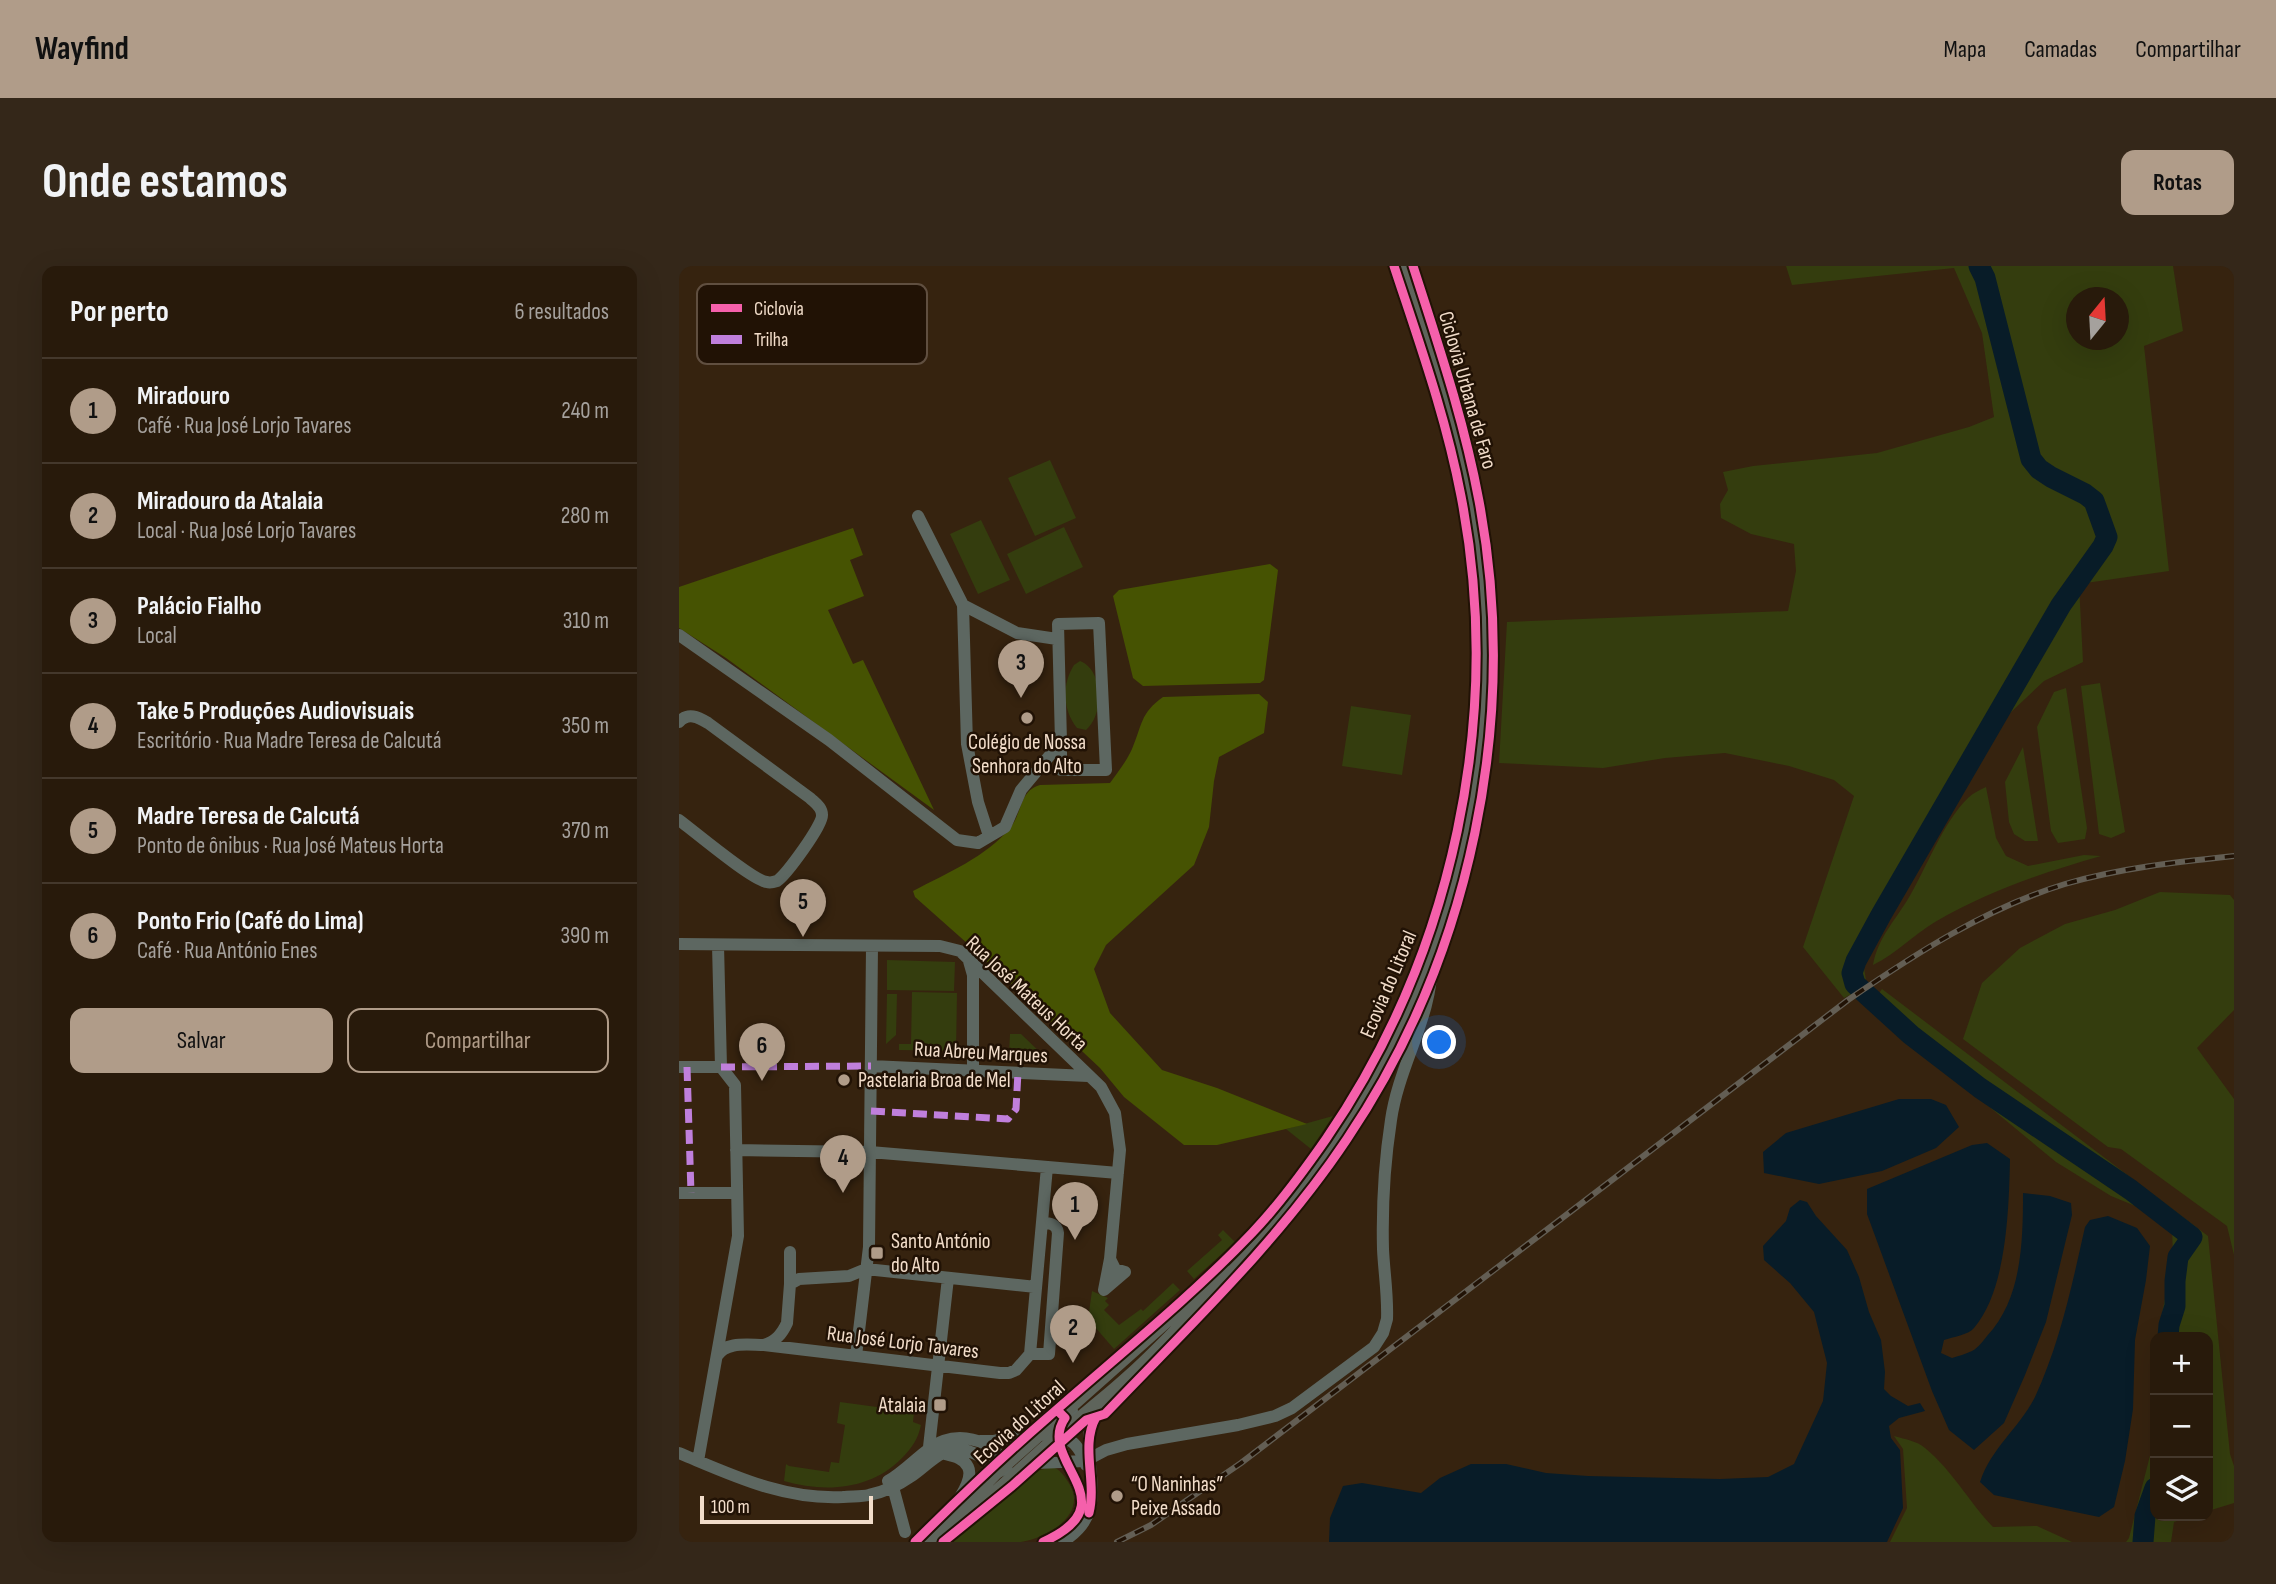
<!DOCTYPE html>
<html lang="pt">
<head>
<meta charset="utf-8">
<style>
  body { margin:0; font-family:"Sofia Sans Condensed",sans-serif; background:#342719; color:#f1f3f6 }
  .controls { position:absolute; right:21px; bottom:21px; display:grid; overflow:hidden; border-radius:14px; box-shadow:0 7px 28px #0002 }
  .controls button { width:63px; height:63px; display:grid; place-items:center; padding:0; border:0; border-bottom:2px solid #44382c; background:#281a0b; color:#f1f3f6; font:35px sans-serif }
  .compass { position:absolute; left:1387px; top:21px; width:63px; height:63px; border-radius:50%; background:#281a0b; box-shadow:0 7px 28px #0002; rotate:18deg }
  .scale { position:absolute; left:21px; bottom:18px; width:173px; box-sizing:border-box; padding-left:7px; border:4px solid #f2ddca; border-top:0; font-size:19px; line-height:24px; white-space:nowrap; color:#f2ddca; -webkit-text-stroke:5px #211205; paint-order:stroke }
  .you { position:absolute; left:761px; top:777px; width:24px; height:24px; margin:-18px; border:5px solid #fff; border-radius:50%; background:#1a73e8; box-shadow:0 0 0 10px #1a73e833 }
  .badge { display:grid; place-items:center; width:46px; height:46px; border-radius:50%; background:#b09c89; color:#111; font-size:23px; font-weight:700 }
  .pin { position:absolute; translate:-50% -58px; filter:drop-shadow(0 2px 4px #0008) }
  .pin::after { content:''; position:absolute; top:37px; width:24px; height:21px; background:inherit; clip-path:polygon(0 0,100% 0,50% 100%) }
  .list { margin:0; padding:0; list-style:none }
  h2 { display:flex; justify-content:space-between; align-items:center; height:91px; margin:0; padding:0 28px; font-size:30px }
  h2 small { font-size:23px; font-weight:400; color:#a5a19d }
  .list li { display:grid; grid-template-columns:46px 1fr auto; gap:21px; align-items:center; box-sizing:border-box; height:105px; padding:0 28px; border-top:2px solid #44382c }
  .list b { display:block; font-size:26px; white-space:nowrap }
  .list p { margin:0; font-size:23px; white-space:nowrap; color:#a5a19d }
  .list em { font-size:23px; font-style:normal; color:#a5a19d }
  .actions { display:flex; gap:14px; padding:21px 28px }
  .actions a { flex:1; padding:16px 0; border:2px solid #b09c89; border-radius:14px; text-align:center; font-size:24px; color:#b09c89 }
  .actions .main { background:#b09c89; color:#111 }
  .icon { flex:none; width:38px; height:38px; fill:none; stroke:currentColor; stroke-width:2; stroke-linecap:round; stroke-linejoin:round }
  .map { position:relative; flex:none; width:1555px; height:1276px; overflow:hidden; border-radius:14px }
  header { display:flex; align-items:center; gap:42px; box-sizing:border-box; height:98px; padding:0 35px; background:#b09c89; color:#111 }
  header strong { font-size:33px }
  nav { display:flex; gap:38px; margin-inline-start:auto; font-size:24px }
  .intro { display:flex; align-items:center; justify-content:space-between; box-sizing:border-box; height:168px; padding:0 42px }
  h1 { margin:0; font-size:49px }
  .button { padding:18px 32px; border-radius:14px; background:#b09c89; color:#111; font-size:24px; font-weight:700 }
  main { display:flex; gap:42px; padding:0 42px }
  aside { flex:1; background:#281a0b; border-radius:14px; box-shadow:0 7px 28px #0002 }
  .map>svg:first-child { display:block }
</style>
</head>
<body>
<header>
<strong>Wayfind</strong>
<nav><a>Mapa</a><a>Camadas</a><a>Compartilhar</a></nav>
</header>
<div class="intro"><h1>Onde estamos</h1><a class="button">Rotas</a></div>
<main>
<aside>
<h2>Por perto<small>6 resultados</small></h2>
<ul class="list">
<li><span class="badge">1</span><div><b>Miradouro</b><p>Café · Rua José Lorjo Tavares</p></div><em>240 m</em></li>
<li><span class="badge">2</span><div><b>Miradouro da Atalaia</b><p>Local · Rua José Lorjo Tavares</p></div><em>280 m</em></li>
<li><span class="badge">3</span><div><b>Palácio Fialho</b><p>Local</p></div><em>310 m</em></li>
<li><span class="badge">4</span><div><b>Take 5 Produções Audiovisuais</b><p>Escritório · Rua Madre Teresa de Calcutá</p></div><em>350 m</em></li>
<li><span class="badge">5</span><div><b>Madre Teresa de Calcutá</b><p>Ponto de ônibus · Rua José Mateus Horta</p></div><em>370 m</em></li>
<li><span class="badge">6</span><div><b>Ponto Frio (Café do Lima)</b><p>Café · Rua António Enes</p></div><em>390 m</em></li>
</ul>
<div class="actions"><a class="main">Salvar</a><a>Compartilhar</a></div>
</aside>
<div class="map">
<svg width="1555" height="1276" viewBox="0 0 1555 1276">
  <rect width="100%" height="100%" fill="#36230f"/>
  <!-- green -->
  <path fill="#343d0e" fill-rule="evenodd" d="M1107,0H1494L1504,65L1465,80L1490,305L1400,318L1404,396L1365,415L1330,448L1182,684L1188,720L1165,732L1124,681L1175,530L1155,514L1110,500L1046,487L986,492L924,502L820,497L828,356L1109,345L1117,305L1115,278L1072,268L1042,252L1041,238L1049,224L1044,206L1074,200L1198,187L1290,161L1315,151L1303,67L1275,2L1113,19ZM1398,32H1440V74H1398Z
    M371,194L397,252L356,270L329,212Z
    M302,254L331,314L299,328L271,268Z
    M385,261L404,301L347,328L328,288Z
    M401,395C425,404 425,449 407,464L398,462C383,443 383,418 395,399Z
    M1421,417L1446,566L1432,572L1420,568L1402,420Z
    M1387,422L1408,562L1406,573L1379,577L1372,565L1358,461L1375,426Z
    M672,440L732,449L723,509L663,500Z
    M1344,481L1359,575H1346L1335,568L1330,556L1326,516Z
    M1307,521L1317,572L1327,590L1349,600L1405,589L1422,590C1360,608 1312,624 1256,656C1234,669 1217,688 1194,699C1199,672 1215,656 1229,633C1247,603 1264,556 1289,532C1294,527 1301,524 1307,521Z
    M1481,626L1551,629L1555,634V744L1518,782L1555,833V989L1548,960L1442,883L1429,881L1284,773L1303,717L1341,682L1386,658L1436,644Z
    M208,694L276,696L275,725L208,724Z
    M1203,723L1529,970L1551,1188L1555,1200V1237L1529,1245V1071H1481L1480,1063L1494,992L1493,961L1471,946L1432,930L1377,896L1279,815L1192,738Z
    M233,726L278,727L277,785L220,784V778H232Z
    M208,728H218L217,769L207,778Z
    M331,768H342L365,790L330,788Z
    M654,850L632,883L607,863Z
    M544,964L556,976L515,1013L508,1005L543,974L539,969Z
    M494,1017L501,1024L435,1083L409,1053L413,1025L429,1032L426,1035L430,1039L425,1044L440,1059L462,1043L464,1045Z
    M161,1136L235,1146L234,1156L242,1159C239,1173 233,1182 223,1192C192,1224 146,1227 105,1215L107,1198L110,1200L150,1206L152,1196L160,1197L166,1159L158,1157Z
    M1215,1170C1225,1173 1238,1175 1246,1182C1273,1204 1290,1236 1314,1261L1358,1260L1393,1276H1211L1228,1242L1224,1183Z
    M1476,1170V1250H1514L1495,1256L1492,1276H1447L1450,1272Z
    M372,1201C381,1202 386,1211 391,1219C408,1249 368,1272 342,1276C319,1276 294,1276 270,1276L346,1212L354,1206Z"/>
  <!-- forest -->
  <path fill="#465302" d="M174,262L184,289L171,294L185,330L149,344L174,398L184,394L255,544L47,392L0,362V321Z
    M591,298L599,304L585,414L581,417L464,420L454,412L434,330L440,324Z
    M580,428L589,436L585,467L540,491L535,515L530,561L515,599L427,679L415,703L431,747L483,804L538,822L628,858L538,879H505L445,831L421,802L289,678L236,631L234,625C268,607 307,591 331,562C344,546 340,525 361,519L431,517C439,506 447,496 453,483C463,460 461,447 484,431Z"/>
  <!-- water -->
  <path fill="#081c28" d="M1220,833H1252L1267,839L1280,861L1257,882L1203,905L1140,918L1085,907L1084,886L1107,867Z
    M1308,877L1331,893C1330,941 1328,1024 1295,1062C1289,1069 1274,1071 1265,1074L1262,1087L1273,1092C1279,1090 1287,1088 1293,1085C1299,1082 1304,1075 1308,1070C1343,1033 1344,975 1344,927L1371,930L1392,937L1393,949L1367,1056L1346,1109L1325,1157L1295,1184L1270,1164L1253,1125L1188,948V923L1293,879Z
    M1121,934L1128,936L1137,950L1168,984L1180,1011L1190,1046L1202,1074L1206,1106L1205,1123L1212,1130L1229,1140L1241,1137L1246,1145L1220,1152L1210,1160L1212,1172L1221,1184L1224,1242L1208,1276H650L651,1252L664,1220L683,1217L742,1227L761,1212L792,1198H827L867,1207L909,1210L1041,1213L1089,1211L1115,1198L1144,1135L1148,1097L1135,1046L1111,1017L1085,994L1084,980L1107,955L1111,942Z
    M1429,950L1458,962L1471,980L1467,1014L1456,1074L1454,1143L1446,1195L1435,1241L1420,1251L1315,1229L1301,1216C1312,1182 1341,1161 1356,1131C1381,1077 1393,1019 1406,961L1411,954Z"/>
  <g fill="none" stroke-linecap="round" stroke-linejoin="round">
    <!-- river -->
    <path stroke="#081c28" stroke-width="21" d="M1300,0L1306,12L1352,193L1360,203L1372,211L1406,228L1415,235L1428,271L1424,280L1382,339L1202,649L1177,695L1173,707L1176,718L1232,769L1301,822L1452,924L1513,971L1499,991L1496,1015V1040L1490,1059L1489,1071
      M1464,1276L1466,1250L1476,1222"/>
    <!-- minor -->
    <path stroke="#5d6761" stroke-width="12" d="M239,250L284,339L288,478L299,536L310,570
      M284,339L338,367L378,373
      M0,369L150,474L278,574L299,577L326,561L342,524L382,476L379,358L420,357L427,504H382V476
      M0,456C9,446 19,451 29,457L131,532C136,537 143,541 143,549C144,559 107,609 98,615C95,616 91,617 88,616C74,615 15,565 0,554
      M0,678L261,680L281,685L422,821L436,847L441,884L431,993L436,1003L446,1006
      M290,695L294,709V804
      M192,800L409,810
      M0,801H42
      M57,884L191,886L439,907
      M0,927H58
      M431,993L425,1024L446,1006
      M111,1018V986
      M85,1079C97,1075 103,1068 108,1057L111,1018L120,1013L170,1010L187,1003L357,1021
      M351,1088H370L379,967C378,958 371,957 363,957
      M38,1090C47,1075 69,1079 85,1079L321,1107H330L337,1104L351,1088L368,901
      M177,1090L190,981L193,680
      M338,1171C371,1168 395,1161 407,1199
      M301,1175H315L345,1169
      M0,1187C53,1209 104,1234 164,1231C172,1230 182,1231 190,1229C206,1226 221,1218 234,1209C250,1198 263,1180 285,1184C301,1187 312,1199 328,1204
      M252,1187L250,1181L269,1012
      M19,1195L59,970L56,819L42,801L39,679
      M346,1201L358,1197L406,1195L427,1184L448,1178L559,1159L596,1150L613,1142L695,1081L704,1067L708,1053C709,1029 705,1006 704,983C703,943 706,893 712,854C720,798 754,750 753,693
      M209,1215C243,1195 259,1157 307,1178C319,1184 323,1193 321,1205
      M214,1221L226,1266
      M247,1276C259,1261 298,1219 289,1201C285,1192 274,1190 266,1188
      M364,1276C457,1235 345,1189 393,1145
      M383,1276C421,1253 413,1226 410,1187C410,1178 409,1168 412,1160C416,1151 423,1144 429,1138"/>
    <!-- major -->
    <path stroke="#5e645b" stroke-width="16" d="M265,1258L316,1206L543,1004
      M253,1276C269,1265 286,1254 301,1241C328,1219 353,1194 379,1172C402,1152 426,1134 448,1114C482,1084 512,1051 543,1018C560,1001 579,983 594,964C647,896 704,807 737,728C787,608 809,477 805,348C801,227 761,113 723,0"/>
    <defs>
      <path id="rail" d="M438,1276L472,1259L562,1197L1169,734C1236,688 1307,642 1386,618C1441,602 1498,596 1555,590"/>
    </defs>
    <!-- rail casing -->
    <use href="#rail" stroke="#635e54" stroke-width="6"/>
    <!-- rail -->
    <use href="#rail" stroke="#211205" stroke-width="3.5" stroke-dasharray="10" stroke-linecap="butt"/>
    <!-- quiet -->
    <path stroke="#c07fdc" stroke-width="7" stroke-dasharray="14 7" stroke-linecap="butt" d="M8,801L12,927
      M42,801L192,800
      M192,845L329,853L337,843L339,806"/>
    <defs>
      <path id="cycleway" d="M410,1247C418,1215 401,1180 417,1151
        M236,1276C278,1234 322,1192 367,1153C436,1092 509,1034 573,967C600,939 624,906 647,873C774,688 825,451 782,230C767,151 740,76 715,0
        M264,1276L333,1220L407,1154L426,1148C510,1060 600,975 668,873C792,689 841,453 800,235C785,154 759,78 734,0
        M364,1276C453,1236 356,1195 386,1152L378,1144"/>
    </defs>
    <!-- cycleway casing -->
    <use href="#cycleway" stroke="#211205" stroke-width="13"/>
    <!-- cycleway -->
    <use href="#cycleway" stroke="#f560ab" stroke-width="9"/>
  </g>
  <!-- markers -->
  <g fill="#b09c89" stroke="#211205" stroke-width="2.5">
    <circle cx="348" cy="452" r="7"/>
    <circle cx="165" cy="814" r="7"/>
    <rect x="191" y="980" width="14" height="14" rx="3.5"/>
    <rect x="254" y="1132" width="14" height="14" rx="3.5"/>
    <circle cx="438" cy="1230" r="7"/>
  </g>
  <g text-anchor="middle" stroke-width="5" stroke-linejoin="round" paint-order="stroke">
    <!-- street labels -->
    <g font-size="21" fill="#f2ddca" stroke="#211205">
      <text transform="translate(789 124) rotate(74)" y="7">Ciclovia Urbana de Faro</text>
      <text transform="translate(709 718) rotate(-67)" y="7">Ecovia do Litoral</text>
      <text transform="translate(348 727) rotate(43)" y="7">Rua José Mateus Horta</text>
      <text transform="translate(302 786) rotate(3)" y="7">Rua Abreu Marques</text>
      <text transform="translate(224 1076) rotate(7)" y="7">Rua José Lorjo Tavares</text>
      <text transform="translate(340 1156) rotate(-42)" y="7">Ecovia do Litoral</text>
    </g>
    <!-- poi labels -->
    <g font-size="21" fill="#f2ddca" stroke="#211205" text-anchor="start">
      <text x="348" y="483" text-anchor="middle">Colégio de Nossa<tspan x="348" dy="24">Senhora do Alto</tspan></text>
      <text x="179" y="821">Pastelaria Broa de Mel</text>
      <text x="212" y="982">Santo António<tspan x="212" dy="24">do Alto</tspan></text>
      <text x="247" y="1146" text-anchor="end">Atalaia</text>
      <text x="452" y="1225">“O Naninhas”<tspan x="452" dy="24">Peixe Assado</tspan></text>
    </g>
  </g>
  <!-- legend -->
  <rect x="18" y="18" width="230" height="80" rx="10" fill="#211205" stroke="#604f40" stroke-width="2"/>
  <rect x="32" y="38" width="31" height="8" fill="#f560ab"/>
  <rect x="32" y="69" width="31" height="9" fill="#c07fdc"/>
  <g font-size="19" fill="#f2ddca">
    <text x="75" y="49">Ciclovia</text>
    <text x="75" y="80">Trilha</text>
  </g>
</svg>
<div class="controls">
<button>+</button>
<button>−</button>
<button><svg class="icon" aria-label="layers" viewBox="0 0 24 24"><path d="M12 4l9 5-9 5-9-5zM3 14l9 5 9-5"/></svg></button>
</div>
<svg class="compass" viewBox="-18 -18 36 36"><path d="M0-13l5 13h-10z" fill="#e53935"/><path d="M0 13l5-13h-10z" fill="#a5a19d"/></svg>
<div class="scale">100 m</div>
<div class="you"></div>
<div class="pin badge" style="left:396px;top:974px">1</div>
<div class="pin badge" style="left:394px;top:1097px">2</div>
<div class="pin badge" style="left:342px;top:432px">3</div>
<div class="pin badge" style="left:164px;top:927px">4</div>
<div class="pin badge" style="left:124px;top:671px">5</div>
<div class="pin badge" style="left:83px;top:815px">6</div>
</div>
</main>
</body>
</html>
